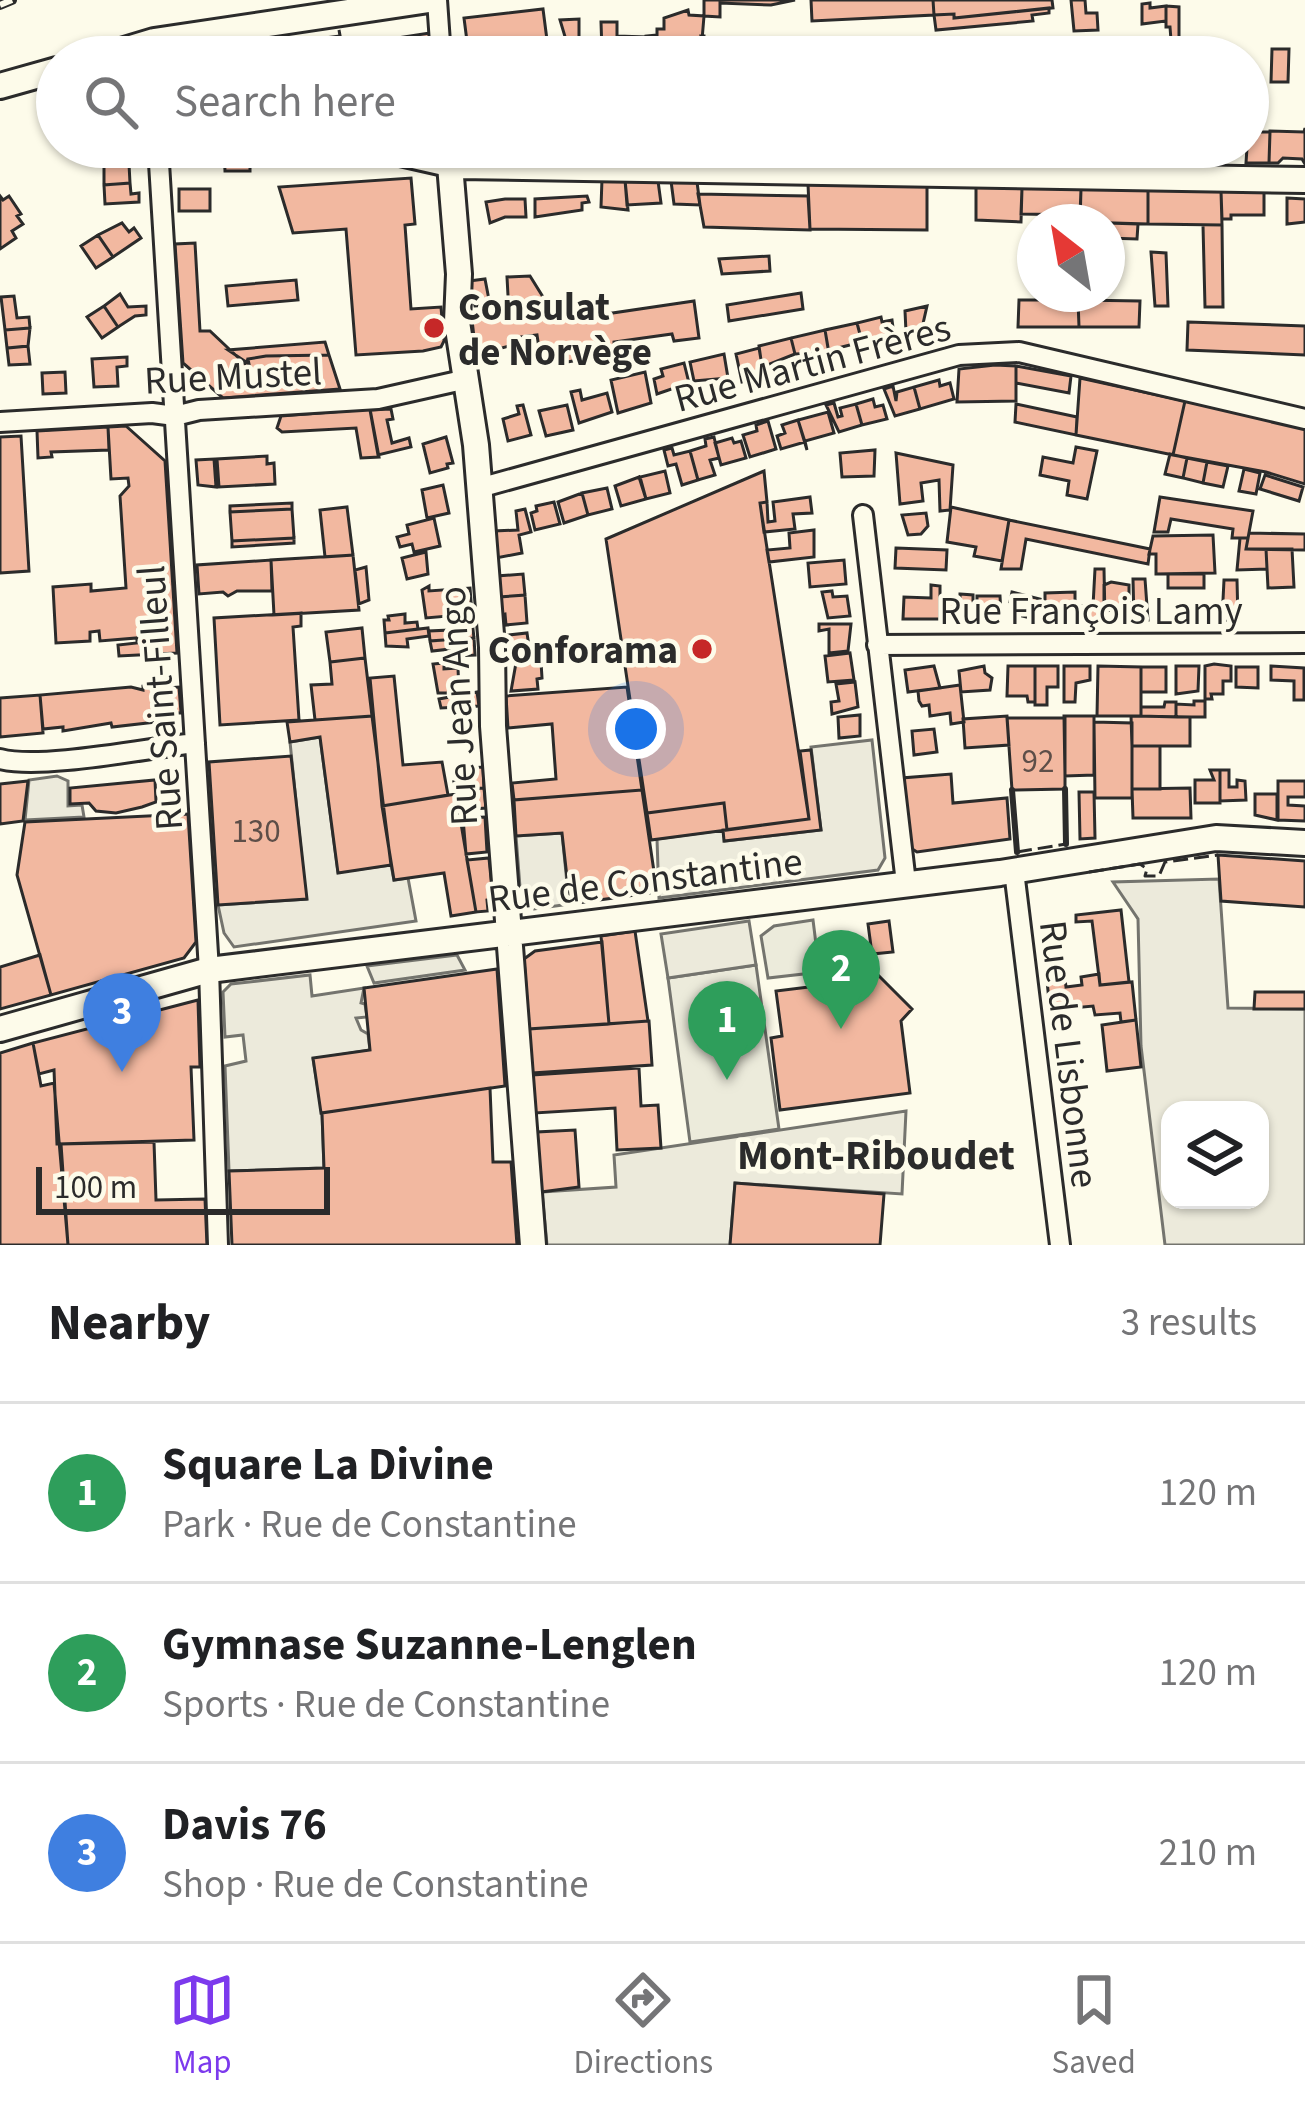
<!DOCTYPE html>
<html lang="en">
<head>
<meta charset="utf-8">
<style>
  body { margin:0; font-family:"Source Sans 3",sans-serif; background:#f6f6f6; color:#202124 }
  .controls { position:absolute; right:36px; bottom:36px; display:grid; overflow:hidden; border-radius:24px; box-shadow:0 3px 9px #0004 }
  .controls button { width:108px; height:108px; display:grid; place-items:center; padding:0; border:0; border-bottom:3px solid #e0e0e0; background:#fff; color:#202124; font:60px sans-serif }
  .compass { position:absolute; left:1017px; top:204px; width:108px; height:108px; border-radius:50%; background:#fff; box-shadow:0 3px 9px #0004; rotate:329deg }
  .scale { position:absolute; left:36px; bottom:30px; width:294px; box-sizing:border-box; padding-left:12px; border:6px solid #2b2b2b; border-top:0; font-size:33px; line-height:42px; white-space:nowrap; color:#2b2b2b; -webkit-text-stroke:9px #fdfbea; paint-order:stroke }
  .you { position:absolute; left:636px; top:729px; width:42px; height:42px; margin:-30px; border:9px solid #fff; border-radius:50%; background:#1a73e8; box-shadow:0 0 0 18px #1a73e833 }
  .badge { display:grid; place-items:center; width:78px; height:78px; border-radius:50%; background:#7c3aed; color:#fff; font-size:39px; font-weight:700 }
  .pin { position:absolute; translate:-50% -99px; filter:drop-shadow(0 3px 6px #0008) }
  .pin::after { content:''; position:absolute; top:63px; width:42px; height:36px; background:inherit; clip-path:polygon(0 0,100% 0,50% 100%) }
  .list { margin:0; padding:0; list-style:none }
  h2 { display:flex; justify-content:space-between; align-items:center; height:156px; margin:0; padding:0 48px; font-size:51px }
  h2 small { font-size:39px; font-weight:400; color:#757577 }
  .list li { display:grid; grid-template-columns:78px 1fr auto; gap:36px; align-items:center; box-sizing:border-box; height:180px; padding:0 48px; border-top:3px solid #e0e0e0 }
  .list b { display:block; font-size:45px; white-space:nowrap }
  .list p { margin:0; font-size:39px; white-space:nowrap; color:#757577 }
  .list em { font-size:39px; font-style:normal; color:#757577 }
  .icon { flex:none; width:66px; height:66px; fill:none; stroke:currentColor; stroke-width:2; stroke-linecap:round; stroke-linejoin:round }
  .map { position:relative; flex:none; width:1305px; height:1245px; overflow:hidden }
  .search { position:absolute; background:#fff; box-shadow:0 3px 9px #0004; left:36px; right:36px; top:36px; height:132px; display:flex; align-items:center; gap:30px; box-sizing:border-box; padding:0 42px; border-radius:66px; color:#757577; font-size:45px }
  .sheet { height:696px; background:#fff }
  nav { display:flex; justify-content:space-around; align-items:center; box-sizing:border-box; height:168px; border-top:3px solid #e0e0e0; background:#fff; font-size:33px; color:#757577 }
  nav a { display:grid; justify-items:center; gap:6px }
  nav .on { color:#7c3aed }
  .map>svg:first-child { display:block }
</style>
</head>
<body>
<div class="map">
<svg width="1305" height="1245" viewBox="0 0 1305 1245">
  <rect width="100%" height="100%" fill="#fdfbea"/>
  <!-- green -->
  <path fill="#ecebdb" stroke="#74746e" stroke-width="3" d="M813,920L819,968L812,973L768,978L761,936L774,926Z
    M756,965L779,1129L690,1142L668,978Z"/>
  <!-- parking -->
  <path fill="#eceadb" stroke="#74746e" stroke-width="3" fill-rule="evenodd" d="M320,737L338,872L391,865L394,880L408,878L416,921L234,947L224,933L218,905L306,899L290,742Z
    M872,740L885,858L878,870L659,898L657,839L723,830L725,841L821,830L811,747Z
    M57,776L68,781V806L82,805L84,817L25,820L29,780Z
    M562,833L567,883L563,885L570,904L534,909L521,900L516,836Z
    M1219,879L1228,1008L1305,1009V1245H1165L1141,1046L1138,919L1113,882ZM1170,1110H1260V1200H1170Z
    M749,921L756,965L668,978L661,934Z
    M457,955L465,970L374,983L367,966Z
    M310,975L312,996L364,988L361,1003L365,1004L367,1017L356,1018L361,1030L368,1034L370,1050L313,1059L322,1113L324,1168L229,1171L225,1066L246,1061L243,1035L225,1037L223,992L231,984Z
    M906,1111L902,1194L735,1183L730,1245H547L542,1192L616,1187L614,1155Z"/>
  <!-- building -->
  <path fill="#f2b8a0" stroke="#2b2b2b" stroke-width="3" d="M704,0H795L771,5L720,3V17L704,16Z
    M811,0H933L934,15L812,21Z
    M933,0H1052L1053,8L954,18V14L934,15Z
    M1071,0H1085L1086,13H1097L1098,30L1074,31Z
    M1150,3V8L1166,6V21L1142,24V4Z
    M1166,6L1179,7V40H1171L1170,27H1166Z
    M1049,8V13L1032,15L1033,21L936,30L934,15L954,14V18Z
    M543,9L547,40L468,49L464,18Z
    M688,10L689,15L704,16L702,40L665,44L666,57H646V36L657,35V29H664V18Z
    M579,19V49L569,50L560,20Z
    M601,22H617V36L646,37V57H610V53L602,52Z
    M339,30L344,57H307L302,41L340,36Z
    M265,33L268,50L239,57L234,40Z
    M430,33L432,57H359L358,44Z
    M701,36H704L705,57H666L665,44L702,40Z
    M1136,38H1146V57H1119V41Z
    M780,42L791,43V57H705V45Z
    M1272,49H1289L1288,82H1271Z
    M1305,128V164L1302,159L1283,158L1278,163H1269L1270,131L1304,132Z
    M1248,132H1270L1269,163H1246Z
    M224,149H250V171H225Z
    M129,164L130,183L104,185V165Z
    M411,178L415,224L405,225L411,309L441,307L444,341L441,347L423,351L356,355L346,229L293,233L279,187Z
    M602,179L625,180L628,210L601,207Z
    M625,180L658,181L661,203L627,205Z
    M671,181L697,182L700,205L674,204Z
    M130,183L131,194L139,193V202L105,204L104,185Z
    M808,184L927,186V230L810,229Z
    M976,187L1022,188L1021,222L976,220Z
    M1022,188L1081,189L1080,215L1021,214Z
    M179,189H210V211H179Z
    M1081,189L1148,190V224L1080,222Z
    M1148,190L1221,191L1222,225L1148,224Z
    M1221,191L1264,192V215H1231V219H1222Z
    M698,194L808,196L810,230L704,227Z
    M0,196L3,200L9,196L21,214L17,216L23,224L12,231L16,238L0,249Z
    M587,196L589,202L582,203V210L535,217V199Z
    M1287,198L1305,199V222L1287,224Z
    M505,199H525L526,217H505L490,223L486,202Z
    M122,223L129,232L134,228L141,238L113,257L98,235Z
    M1107,223L1138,224L1137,239L1107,238Z
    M1203,225H1222L1223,307H1205Z
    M98,235L113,257L96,268L81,246Z
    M195,243L200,331H210L245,364L248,359L266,356L329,355L340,389L223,398L183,363L175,244Z
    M1151,252L1166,253L1168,306H1155Z
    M769,256L770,271L722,274L719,259Z
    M530,276L558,321L694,301L699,338L674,341L672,334L614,342V346L590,353L591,358L555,364L554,359L541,361L537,335L520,337V343L476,355L472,320L509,314L507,277Z
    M485,279L490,305L475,306L469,281Z
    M296,280L298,300L228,306L226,286Z
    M801,293L803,309L729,321L727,305Z
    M120,294L128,307L146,306V315L135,316L118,327L104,306Z
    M14,296L17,318L29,317L30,328L5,330L1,297Z
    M1019,300H1078L1079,327H1018Z
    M1078,300L1140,301L1139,327H1079Z
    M104,306L118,327L102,338L87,317Z
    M927,306L922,328L906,332L905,311Z
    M881,317L882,322L892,320L894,335L862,342L857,323Z
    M1188,322L1305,326V355L1187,350Z
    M857,323L862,342L838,348V353L829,354L825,330Z
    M30,328L28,346L7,348L5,330Z
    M825,330L830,359L819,361L818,353L795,354L791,338Z
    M791,338L795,354L762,367L759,346Z
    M325,342L329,355L266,356L248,359L249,364L228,350Z
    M28,346L30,364L9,365L7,348Z
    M759,348L764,377L742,382L736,354Z
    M724,354L728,378L694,381L690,362Z
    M127,357V366L117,367L118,386L94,387L92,359Z
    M684,363L689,383L657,394L654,379L663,376L661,369Z
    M995,365L1016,366V401L957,402L959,369Z
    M1016,366L1071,376L1069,393L1016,383Z
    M65,372L66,393L43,394L42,373Z
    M645,372L651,403L618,413L611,380Z
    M1080,378L1185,401L1173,455L1076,435Z
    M939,380L940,386L950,383L954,399L920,409L914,387Z
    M893,386L896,401L897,392L914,387L920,409L895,416L884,389Z
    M580,390L582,400L607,393L612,412L579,423L571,392Z
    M873,399L875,407L883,405L887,419L862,425L856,404Z
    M1185,401L1305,427V484L1266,472L1173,455Z
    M834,403L838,417L842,416L840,408L856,404L862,425L839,432L826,405Z
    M1016,404L1077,417L1076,435L1015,422Z
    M523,405L531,435L508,441L503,419L519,414L517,406Z
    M567,405L573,430L546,436L539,411Z
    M370,409L379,457L361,458L356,428L282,432L277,428L281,416Z
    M391,409L393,419L387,420L392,443L409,438L411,447L378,455L370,410Z
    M828,412L834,433L805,441L807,450L798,420Z
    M798,420L805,442L781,449L777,436L785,433L782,425Z
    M768,421L776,449L750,457L743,435L757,431L756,425Z
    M126,426L165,461L177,653L119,656L118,645L137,643V638L100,641L99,631L90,632V641L56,643L53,587L91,584V591L126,588L120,496L129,486L128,478L111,479L108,427Z
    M108,427L109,450L51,452L52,457L38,458L37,431Z
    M21,436L29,571L0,573V437Z
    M446,437L453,463L447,464L448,468L430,473L423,444Z
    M714,437L719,458L710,460L715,475L698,480L690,451L706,446L705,439Z
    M732,438L734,443L741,441L746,458L721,465L715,443Z
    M1076,447L1097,451L1087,499L1067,495L1069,481L1040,475L1043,457L1073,463Z
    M672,448L674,455L690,451L698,480L682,485L676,464L668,466L664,450Z
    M875,450L874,476L842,477L840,453Z
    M896,453L953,465L950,510L940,511L939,480L921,483L923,501L900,504Z
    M1170,454L1187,458L1183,478L1165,474Z
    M267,456V464L274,463L275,484L219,487L217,459Z
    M1187,458L1207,462L1203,483L1183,478Z
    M214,459L216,487L198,485L196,460Z
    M1207,462L1228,466L1223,487L1203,483Z
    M1244,469L1260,473L1256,494L1239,491Z
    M665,471L670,493L646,499L640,477Z
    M764,471L767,502L760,503L809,819L727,830L724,803L647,813L606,539Z
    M1265,475L1303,487L1299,501L1260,489Z
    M639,477L646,499L621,506L615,486Z
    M443,485L449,513L427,518L422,490Z
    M607,488L612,509L588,515L582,493Z
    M582,493L588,515L564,523L558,502Z
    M810,497L812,513L793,514L795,529L764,532L760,503L767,502L768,522L775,521L773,502Z
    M1160,497L1253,511L1248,538H1232L1233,529L1171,519L1168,532H1154Z
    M554,502L560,524L535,530L531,513L537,511L536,506Z
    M292,503V509L230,512V506Z
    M347,507L353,555L325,557L320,510Z
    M951,507L1009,520L1002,561L974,556L976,547L947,542Z
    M292,509L294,538L232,541L230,512Z
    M525,509L531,532L519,535L522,553L496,558L494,531L518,530L516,511Z
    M926,513L928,526L921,534L908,535L902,515Z
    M434,518L440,546L414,552L412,544L400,547L397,537L409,534L407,525Z
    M1009,520L1150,549L1148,564L1026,539L1021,569H1001Z
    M814,530V557L769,562L767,550L790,548L789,533Z
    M1249,533L1305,534V550L1246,549Z
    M1213,535L1215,573L1156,574V554H1149L1153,536Z
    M294,538V543L232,547V541Z
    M1240,538H1248L1246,549H1266L1267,569L1237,570Z
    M896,548L947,550L946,570L895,568Z
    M1266,549H1292L1294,587L1268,588Z
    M426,552L428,574L407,579L402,558Z
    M353,555L359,610L274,615L271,560Z
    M271,560L272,591H237L228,596L223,592L199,594L197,565Z
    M844,560L846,584L810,587L808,563Z
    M366,567L369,600L359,604L355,570Z
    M1095,569H1104L1105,619L1077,620V606H1093Z
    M523,574L525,595L499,597L497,576Z
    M1168,574H1204V588H1168Z
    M1133,579H1145L1148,620H1134Z
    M1224,580H1237L1238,620H1222Z
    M1111,582L1129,585V609L1104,611V585Z
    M931,585L940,586V619H903L904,597L931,598Z
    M429,586V591L470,588L472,614L426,618L422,590Z
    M832,591L833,597L847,596L850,616L828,618L822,592Z
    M1012,592L1040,599L1035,619L1018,615V604L1010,602Z
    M1075,592V619L1045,618V593Z
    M960,594L973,595V620H948V598H960Z
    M525,595L527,623L506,625L505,614L500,615L499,597Z
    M977,596H1000L1001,615H977Z
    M301,613V626L293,627L299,720L220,725L214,618Z
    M405,614V623L417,622L418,629L385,633L384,620H389L388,616Z
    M472,620L474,638L430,641L429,631L450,630L449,622Z
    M819,624H851L848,651L829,653V629L819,631Z
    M362,628L365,658L330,662L326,632Z
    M428,628L429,636L407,639L408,647L386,646L385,633Z
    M527,633L529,647L543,646L544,662L516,663L509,635Z
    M474,638L475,655L452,656L451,649L432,651L430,641Z
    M850,653L854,680L828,682L825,656Z
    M365,658L372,716L315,720L311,685L332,684L330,662Z
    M541,662L542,678L537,679L538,689L511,691L516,663Z
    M444,663V669L458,668L459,693H438L433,664Z
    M1214,664L1231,666V681H1223V694H1211L1212,699H1205V666Z
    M934,666L940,688L908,692L905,670Z
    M984,666L985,673L992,678L990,690L961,692L959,671Z
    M1008,666H1035V702H1028L1027,696H1007Z
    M1035,666H1058V687H1047V705H1035Z
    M1064,666H1090V680L1076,683L1075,702H1064Z
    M1098,666L1141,667V716H1097Z
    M1176,666H1199L1198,691L1176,694Z
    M1271,666L1304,668V700H1294V681L1271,680Z
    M1141,667H1166V692H1141Z
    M1236,667H1258V688L1236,687Z
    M394,676L403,765L442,762L448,795L382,806L370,678Z
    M855,682L858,707L832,714L831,702L839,701L836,684Z
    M151,685V689L179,687L181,713H173L174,720L112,727L111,723L63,731V727L43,729L40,695L131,687L143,690V686Z
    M960,685L964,722L951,724L950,713L930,716L929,705L922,706L919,701L918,691Z
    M627,687L642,790L514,800L512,783L556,779L552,724L508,728L506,696Z
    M477,692L479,706L441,708L439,699Z
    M40,695L43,733L0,737V698Z
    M1194,701H1205V717H1176V704L1194,705Z
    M1165,702H1176V717L1141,716V707H1164Z
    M860,715V736L839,738L838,717Z
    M372,716L391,865L338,873L320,737L290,742L287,722Z
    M1007,716L1009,745L965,748L963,719Z
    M1064,716H1094V775L1065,776Z
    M1131,716L1190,717V746H1132Z
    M1007,718H1065V789L1012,790Z
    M1094,722L1132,723V798H1095Z
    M934,729L937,752L914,755L912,731Z
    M1132,746H1160V789H1132Z
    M811,750L821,830L724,841L723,830L809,819L800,751Z
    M291,756L307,899L218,905L209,762Z
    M483,767L484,788L456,789L454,782H466L465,774H470V768Z
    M1210,770H1220V803H1195V780H1214Z
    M1220,770H1229V787H1237V780L1245,781L1246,800L1220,801Z
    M951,774L953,803L1007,798L1010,839L917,852L906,845L902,778Z
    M155,780L156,802L142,807L116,813L96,811L89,803L70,804V788Z
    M28,781L23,821L0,824V784Z
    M1278,781H1305V797H1288V805L1305,806V821L1278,820Z
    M484,788L486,808L473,809L472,803H467V796H457L456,789Z
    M1190,788L1191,818H1133L1132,789Z
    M642,790L657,892L570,904L562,833L516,836L514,800Z
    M1079,792H1094L1095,838L1080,839Z
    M456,794L476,912L451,916L444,873L394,880L382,806Z
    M1255,794H1277V820L1255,815Z
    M724,803L727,830L651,840L647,813Z
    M188,814L196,942L184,958L51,995L17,875L25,822Z
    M485,817L487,852L466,854L463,818Z
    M1218,855L1305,861V907L1221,901Z
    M489,858L493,899L487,900L488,911L476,912L467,860Z
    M1121,910L1129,982L1100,985L1092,921L1076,922V915Z
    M889,921L893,952L872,954L868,924Z
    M635,931L648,1021L609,1024L601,936Z
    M602,942L609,1024L529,1029L524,959L535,951Z
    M853,950L912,1009L901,1021L910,1093L780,1110L771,1038L782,1036L776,991L833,984L842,974L835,967Z
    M40,955L51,995L0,1009V967Z
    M497,969L505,1086L321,1113L313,1058L370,1050L364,988Z
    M1099,974L1100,985L1132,982L1136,1020L1121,1022L1120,1013L1095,1015L1093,1006L1050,1010L1047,981L1065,979L1066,987L1082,985L1081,977Z
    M1255,992H1305V1009H1254Z
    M198,1000L200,1067H191L194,1140L57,1144L54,1070L39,1074L33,1043Z
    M1136,1020L1141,1067L1107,1071L1102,1025Z
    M649,1021L652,1065L532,1073L529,1029Z
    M33,1043L41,1086L54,1083L68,1245H0V1053Z
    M639,1068L641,1106L658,1105L661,1148L617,1150L615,1108L535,1113L532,1075Z
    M490,1088L493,1162H511L517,1245H232L229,1171L324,1168L322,1113Z
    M575,1130L579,1187L541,1192L537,1132Z
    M154,1142L156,1200L205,1199L207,1245H68L61,1144Z
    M735,1183L884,1194L880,1245H730Z"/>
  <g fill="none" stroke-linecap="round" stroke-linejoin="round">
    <defs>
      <path id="street" d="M437,0L441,57
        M158,147L209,970L218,1245
        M0,422L152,413L175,416L199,410L378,399L467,379
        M479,488L959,355L1019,352L1305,419
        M863,515L906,883
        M877,645L1305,643
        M0,759C41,770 148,748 195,743
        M1014,871L1060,1245"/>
      <path id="secondary" d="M101,57L154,41L429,0
        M0,86L57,70
        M374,147L458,166L1305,180
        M450,165L459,274L457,322L476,445L492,647L493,726L533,1245
        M0,1029L209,970L1000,873L1216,838L1305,843"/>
    </defs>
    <!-- street casing -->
    <use href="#street" stroke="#2b2b2b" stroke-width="24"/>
    <!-- secondary casing -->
    <use href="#secondary" stroke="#2b2b2b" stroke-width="30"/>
    <!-- street -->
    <use href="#street" stroke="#fdfbea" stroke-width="18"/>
    <!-- secondary -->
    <use href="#secondary" stroke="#fdfbea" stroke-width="24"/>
    <defs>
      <path id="rail" d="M0,5L12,0"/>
    </defs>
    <!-- rail casing -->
    <use href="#rail" stroke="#2b2b2b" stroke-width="10"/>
    <!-- rail -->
    <use href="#rail" stroke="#fdfbea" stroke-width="6" stroke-dasharray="18" stroke-linecap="butt"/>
    <!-- fence -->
    <path stroke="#2b2b2b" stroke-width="3" stroke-dasharray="15 6" stroke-linecap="butt" d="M1017,852L1066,844
      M1089,872L1140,864L1147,869L1145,876H1159L1165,862L1218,855"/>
    <!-- wall -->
    <path stroke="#2b2b2b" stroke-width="6" d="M1065,789L1066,844
      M1012,790L1017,852"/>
  </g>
  <!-- markers -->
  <g fill="#c62828" stroke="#fdfbea" stroke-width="4.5">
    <circle cx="434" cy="328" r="12"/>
    <circle cx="702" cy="649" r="12"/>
  </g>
  <g text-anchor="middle" stroke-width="9" stroke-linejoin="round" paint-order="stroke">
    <!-- number labels -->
    <g font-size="33" fill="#5d4e48">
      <text x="1038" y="772">92</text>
      <text x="256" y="842">130</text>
    </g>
    <!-- poi labels -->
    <g font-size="39" font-weight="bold" fill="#2b2b2b" stroke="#fdfbea" text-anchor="start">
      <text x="458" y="320">Consulat<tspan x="458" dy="45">de Norvège</tspan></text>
      <text x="678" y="663" text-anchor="end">Conforama</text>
    </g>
    <!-- street labels -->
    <g font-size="39" fill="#2b2b2b" stroke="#fdfbea">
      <text transform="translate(812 362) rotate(-15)" y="14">Rue Martin Frères</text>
      <text transform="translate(233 375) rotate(-3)" y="14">Rue Mustel</text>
      <text x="1091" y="624">Rue François Lamy</text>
      <text transform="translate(159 698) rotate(-94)" y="14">Rue Saint-Filleul</text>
      <text transform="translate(457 706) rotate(-93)" y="14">Rue Jean Ango</text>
      <text transform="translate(645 879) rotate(-7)" y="14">Rue de Constantine</text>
      <text transform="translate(1070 1054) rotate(83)" y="14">Rue de Lisbonne</text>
    </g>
    <!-- neighbourhood labels -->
    <g font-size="42" font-weight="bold" fill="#2b2b2b" stroke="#fdfbea">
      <text x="876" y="1169">Mont-Riboudet</text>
    </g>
  </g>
</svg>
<div class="controls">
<button><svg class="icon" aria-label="layers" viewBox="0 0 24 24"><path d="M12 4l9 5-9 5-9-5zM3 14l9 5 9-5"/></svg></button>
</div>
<svg class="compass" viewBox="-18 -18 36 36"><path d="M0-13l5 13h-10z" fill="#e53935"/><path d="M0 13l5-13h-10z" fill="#757577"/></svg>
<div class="scale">100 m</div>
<div class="you"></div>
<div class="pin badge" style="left:727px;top:1080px;background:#2e9e5b">1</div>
<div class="pin badge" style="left:841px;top:1029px;background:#2e9e5b">2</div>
<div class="pin badge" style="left:122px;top:1072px;background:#3f7fe0">3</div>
<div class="search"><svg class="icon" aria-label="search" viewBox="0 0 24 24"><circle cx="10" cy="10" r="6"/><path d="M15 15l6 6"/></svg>Search here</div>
</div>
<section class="sheet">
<h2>Nearby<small>3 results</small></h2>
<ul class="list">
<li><span class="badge" style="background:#2e9e5b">1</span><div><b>Square La Divine</b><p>Park · Rue de Constantine</p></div><em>120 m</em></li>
<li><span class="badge" style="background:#2e9e5b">2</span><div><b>Gymnase Suzanne-Lenglen</b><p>Sports · Rue de Constantine</p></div><em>120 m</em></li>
<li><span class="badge" style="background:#3f7fe0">3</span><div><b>Davis 76</b><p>Shop · Rue de Constantine</p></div><em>210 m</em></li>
</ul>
</section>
<nav>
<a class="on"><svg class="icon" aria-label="map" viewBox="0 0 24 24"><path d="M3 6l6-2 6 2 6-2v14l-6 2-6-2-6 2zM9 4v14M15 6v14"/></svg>Map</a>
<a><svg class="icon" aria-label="directions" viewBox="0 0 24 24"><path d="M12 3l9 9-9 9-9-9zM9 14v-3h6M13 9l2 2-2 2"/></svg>Directions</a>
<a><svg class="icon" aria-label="saved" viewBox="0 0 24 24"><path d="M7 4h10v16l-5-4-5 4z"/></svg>Saved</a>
</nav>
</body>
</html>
